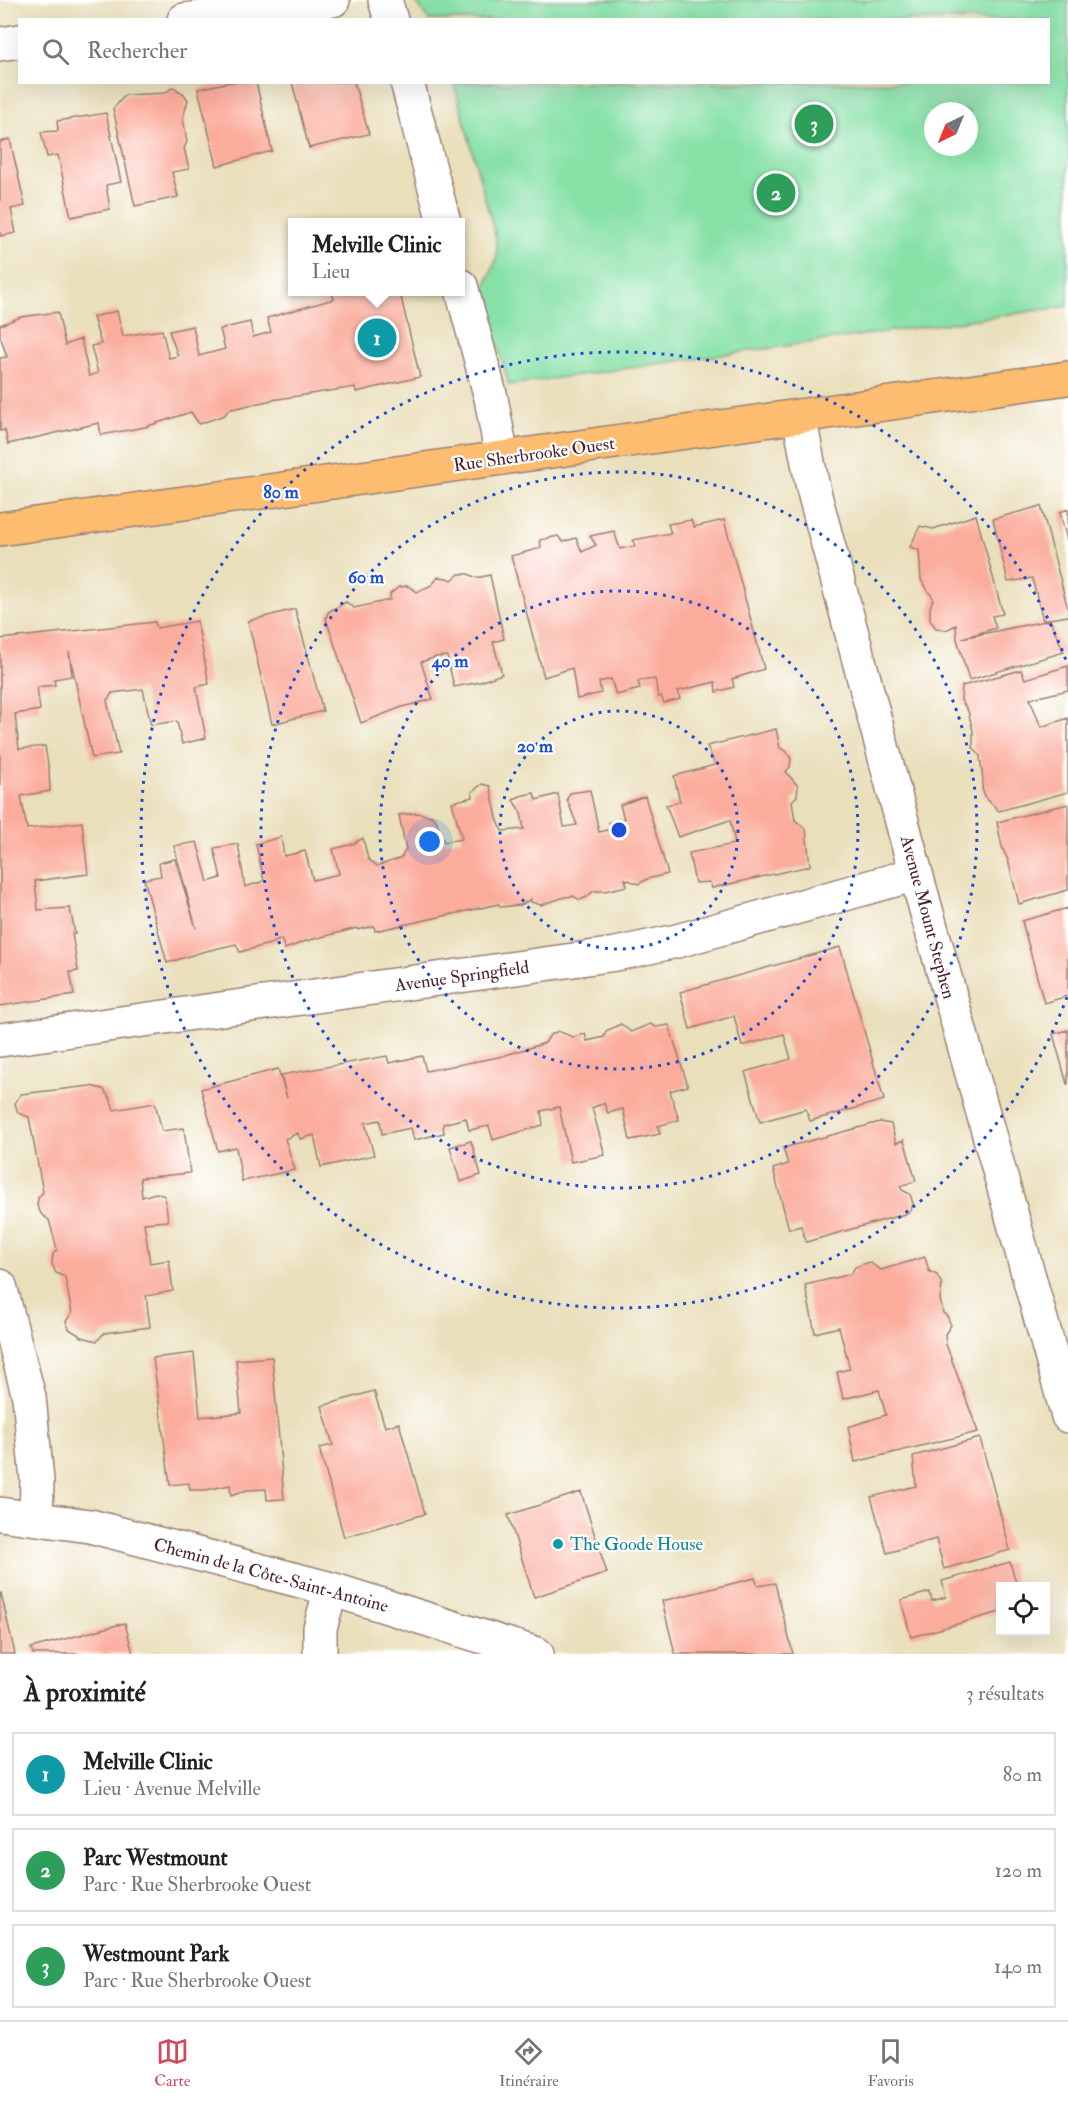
<!DOCTYPE html>
<html lang="fr">
<head>
<meta charset="utf-8">
<style>
  body { margin:0; font-family:"IM FELL Double Pica",serif; background:#f6f6f6; color:#202124 }
  .controls { position:absolute; right:18px; bottom:18px; display:grid; overflow:hidden; border-radius:0px; box-shadow:0 6px 24px #0002 }
  .controls button { width:54px; height:54px; display:grid; place-items:center; padding:0; border:0; border-bottom:2px solid #e0e0e0; background:#fff; color:#202124; font:30px sans-serif }
  .compass { position:absolute; left:924px; top:102px; width:54px; height:54px; border-radius:50%; background:#fff; box-shadow:0 6px 24px #0002; rotate:223deg }
  .you { position:absolute; left:430px; top:842px; width:21px; height:21px; margin:-15px; border:4px solid #fff; border-radius:50%; background:#1a73e8; box-shadow:0 0 0 9px #1a73e833 }
  .badge { display:grid; place-items:center; width:39px; height:39px; border-radius:50%; background:#d1495b; color:#fff; font-size:20px; font-weight:700 }
  .pin { position:absolute; translate:-50% -50%; border:3px solid #fff; box-shadow:0 2px 6px #0006 }
  .popup { position:absolute; left:288px; top:218px; width:177px; height:78px; box-sizing:border-box; display:grid; place-content:center; border-radius:0px; background:#fff; filter:drop-shadow(0 2px 4px #0005); font-size:20px; white-space:nowrap; color:#757577 }
  .popup b { font-size:22px; color:#202124 }
  .popup::after { content:''; position:absolute; left:50%; top:100%; margin-left:-12px; border:12px solid transparent; border-top-color:#fff }
  .list { margin:0; padding:0; list-style:none }
  h2 { display:flex; justify-content:space-between; align-items:center; height:78px; margin:0; padding:0 24px; font-size:26px }
  h2 small { font-size:20px; font-weight:400; color:#757577 }
  .list li { display:grid; grid-template-columns:39px 1fr auto; gap:18px; align-items:center; box-sizing:border-box; height:84px; margin:0 12px 12px; padding:0 12px; border:2px solid #e0e0e0; border-radius:0px }
  .list b { display:block; font-size:22px; white-space:nowrap }
  .list p { margin:0; font-size:20px; white-space:nowrap; color:#757577 }
  .list em { font-size:20px; font-style:normal; color:#757577 }
  .icon { flex:none; width:33px; height:33px; fill:none; stroke:currentColor; stroke-width:2; stroke-linecap:round; stroke-linejoin:round }
  .map { position:relative; flex:none; width:1068px; height:1654px; overflow:hidden }
  .search { position:absolute; background:#fff; box-shadow:0 6px 24px #0002; left:18px; right:18px; top:18px; height:66px; display:flex; align-items:center; gap:15px; box-sizing:border-box; padding:0 21px; border-radius:0px; color:#757577; font-size:22px }
  .sheet { height:366px; background:#fff }
  nav { display:flex; justify-content:space-around; align-items:center; box-sizing:border-box; height:84px; border-top:2px solid #e0e0e0; background:#fff; font-size:16px; color:#757577 }
  nav a { display:grid; justify-items:center; gap:3px }
  nav .on { color:#d1495b }
  .map>svg:first-child { display:block }
</style>
</head>
<body>
<div class="map">
<svg width="1068" height="1654" viewBox="0 0 1068 1654">
  <rect width="100%" height="100%" fill="#fff"/>
  <filter id="ink" filterUnits="userSpaceOnUse"><feTurbulence type="fractalNoise" baseFrequency=".0167" numOctaves="2"/><feDisplacementMap in="SourceGraphic" scale="12" xChannelSelector="R" yChannelSelector="G"/><feConvolveMatrix kernelMatrix="1 2 1 2 8 2 1 2 1" color-interpolation-filters="sRGB"/></filter>
  <filter id="wash" filterUnits="userSpaceOnUse"><feTurbulence type="fractalNoise" baseFrequency=".008" numOctaves="4" result="noise"/><feDisplacementMap in="SourceGraphic" scale="24" xChannelSelector="R" yChannelSelector="G"/><feGaussianBlur stdDeviation="1.35" result="paint"/><feColorMatrix in="noise" values="0 0 0 0 0 0 0 0 0 0 0 0 0 0 0 0 0 1.4 0 .05"/><feComposite in="paint" operator="in"/></filter>
  <g filter="url(#wash)">
    <rect width="100%" height="100%" fill="#eadfbb"/>
    <!-- green -->
    <path fill="#87e1a7" stroke="#688069" stroke-width="1.5" fill-rule="evenodd" d="M415,0H1068V306L509,385L484,296C485,282 490,275 495,263C498,255 497,246 496,238L454,83L1048,82V20H429ZM933,111H969V147H933Z"/>
    <g id="blocks">
      <!-- building -->
      <path fill="#fbac9b" d="M230,82H256L272,151L217,166L198,89Z
        M292,82H354L369,134L309,148Z
        M173,87L184,94L188,100L183,118L187,142L184,148L189,169L172,172L178,197L135,206L113,109L125,95L165,93Z
        M106,113L121,182L106,185L110,209L71,217L58,155L47,157L41,132L58,131L57,121Z
        M10,139L25,206L11,209L16,233L0,236V142Z
        M332,292H370L372,299L400,293L420,377L356,392L355,387L272,400L228,410L225,415L199,424L191,412L145,427L101,435L99,423L8,444L5,430L0,431V358L7,357L0,336V325L21,317L58,312L65,345L81,339L89,376L98,373L91,346L101,344L93,317L117,311L123,336L162,330L169,358L178,356L169,331L193,326L199,356L225,349L220,329L250,322L253,337L271,332L267,318L334,299Z
        M1041,506L1068,609V616L1043,620L1032,578L1008,582L993,519Z
        M1068,509V541H1067L1060,512Z
        M976,515L1003,614L992,616L996,628L962,638L1050,620L1064,652L969,680L957,639L956,625L946,630L936,628L930,620V608L933,598L921,580L919,550L910,547L920,526L933,529Z
        M691,520L694,527L724,520L764,669L732,679L734,687L716,692L715,682L678,691L680,699L664,703L661,696L658,697L655,679L638,681L640,689L616,695L611,679L599,682L601,693L577,699L572,668L544,677L511,556L541,548L540,540L558,536L563,542L576,538L582,552L596,545L590,536L614,531L620,549L635,546L633,540L671,533L668,524Z
        M459,574H468L477,578L490,575L504,639L493,642L502,674L480,682L454,687L447,656L436,657L421,662L433,699L402,707L361,723L326,619L328,612L346,602L354,608L390,600V594L399,587L408,586L417,592L432,585L438,577L447,578L452,580Z
        M295,609L323,711L272,724L248,621Z
        M197,621L209,684L196,687L206,738L182,744L177,721L151,725L143,689L112,693L107,701L119,754L92,758L69,652L72,676L54,679L55,685L37,687L40,710L15,714L19,749L45,746L49,771L50,791L21,796L27,829L82,822L88,874L35,881L38,910L70,908L75,934L72,933L78,971L70,972L74,995L0,1006V639L155,622L157,628Z
        M1068,666V690L1030,699L1041,727L1068,718V792L999,811L986,798L982,789L983,781L980,756L973,747V731L968,711L961,700L962,686L1021,670L1025,679Z
        M776,729L780,748L786,751L791,759L790,767L786,772L798,786L797,796L792,801L795,820L806,829L810,866L712,888L710,882L695,883L689,853L734,844V838L730,820L678,837L666,805L680,802L674,776L715,765L707,746Z
        M482,784L490,786L497,818L502,831L524,829L521,813L513,800L520,796L534,793L536,800L558,794L564,827L577,825L567,799L570,793L590,790L599,832L611,829L609,822L624,819L620,805L645,796L668,874L647,879L639,884L625,879L627,886L605,891H593L587,897L580,900L573,896L565,897L541,905L531,902V899L521,905L500,907L499,904L375,931L374,926L358,930L357,928L306,941L285,949L281,939L273,943L240,952L236,944L202,952L167,963L144,879L161,876L159,863L175,859L196,928L174,846L197,842L208,882L221,878L214,848L238,844L245,887L264,881L256,844L281,837L284,856L305,851L313,880L339,874L333,849L353,844L363,838L368,859L377,866L401,858L406,849L399,815L417,813L431,816L436,820L444,842L462,839L452,802L473,797L472,792Z
        M1068,804V890L1019,904L1008,860L1002,847L997,822Z
        M1068,908V996L1044,1003L1022,921Z
        M840,947L884,1100L810,1121L806,1109L760,1122L745,1072L791,1059L784,1034L742,1046L734,1016L690,1029L680,992Z
        M621,1024L631,1032L650,1024L656,1027L669,1025L688,1086L670,1091L679,1120L658,1126L660,1134L630,1140L623,1109L608,1113L604,1103L592,1108L605,1155L571,1162L559,1107L541,1111L543,1125L493,1140L489,1126L469,1130L466,1118L443,1124L444,1133L414,1140L411,1128L382,1134L380,1120L365,1123L374,1155L321,1167L314,1135L300,1139L298,1133L285,1139L295,1170L242,1181L236,1147L218,1151L201,1089L278,1069L287,1098L281,1075L387,1056L389,1063L422,1056L426,1071L499,1057L545,1043L550,1035L558,1031L573,1037L585,1034L587,1041L604,1037L606,1031Z
        M1068,1030V1084H1067L1053,1034Z
        M90,1086L103,1089L110,1098L114,1110L155,1103L162,1131L184,1128L190,1173L140,1178L142,1197L156,1193L165,1196L168,1221L144,1223L150,1263L169,1260L173,1291L146,1296L150,1327L104,1333L97,1341L82,1337L69,1329L66,1321L72,1313L65,1277L56,1273L52,1264L53,1254L57,1250L54,1238L49,1220L42,1215L37,1206L38,1198L43,1192L29,1117L18,1113L15,1103L21,1094Z
        M880,1122L891,1124L896,1143L904,1140L916,1181L900,1186L902,1190L910,1194L913,1204L911,1210L905,1214L806,1242L801,1226L789,1229L773,1169L788,1164L783,1148Z
        M471,1141L481,1175L460,1182L450,1147Z
        M925,1257L929,1271L937,1275L942,1284L940,1299L943,1313L947,1316L951,1325L945,1334L946,1344L978,1432L855,1462L848,1427L886,1415L879,1390L843,1399L837,1372L850,1369L839,1327L815,1333L805,1285L851,1274L855,1267L869,1262L881,1270Z
        M194,1353L200,1417L241,1413L236,1360L272,1357L284,1499L267,1500L266,1489L247,1490L231,1495L230,1485L206,1490H190L189,1483L170,1485L153,1358Z
        M374,1391L385,1427L399,1423L425,1514L344,1537L319,1448L333,1445L322,1406Z
        M980,1438L1010,1550L944,1569L936,1539L887,1553L871,1497L916,1486L913,1456Z
        M581,1492L607,1573L534,1597L508,1515Z
        M1010,1562L1017,1586H1000V1612L911,1637L901,1600L930,1592L932,1601L946,1597L942,1581Z
        M755,1578L758,1586L775,1583L793,1654H675L662,1601Z
        M0,1593H1L15,1654H0Z
        M125,1623L133,1654H33L31,1648Z"/>
    </g>
  </g>
  <g filter="url(#ink)">
    <use href="#blocks" fill-opacity="0" stroke="#9a7f73" stroke-width="1.5"/>
    <g fill="none" stroke-linecap="round" stroke-linejoin="round">
      <defs>
        <path id="minor" d="M385,0L391,20
          M184,20L333,0
          M0,44L20,41
          M407,82L444,222
          M461,286L491,398L502,458
          M799,416L813,488L916,874L1068,1416
          M0,1040L616,954L677,941L916,874
          M0,1286L29,1397L37,1480L36,1518
          M0,1514L90,1526L331,1589L537,1654
          M320,1654V1628L331,1589"/>
        <path id="major" d="M0,529L1068,378"/>
      </defs>
      <!-- minor casing -->
      <use href="#minor" stroke="#9a7f73" stroke-width="36"/>
      <!-- major casing -->
      <use href="#major" stroke="#9a7f73" stroke-width="36"/>
      <!-- minor -->
      <use href="#minor" stroke="#fff" stroke-width="33"/>
      <!-- major -->
      <use href="#major" stroke="#fcbd6f" stroke-width="33"/>
    </g>
  </g>
  <!-- distance rings -->
  <g fill="none" stroke="#1d4ed8" stroke-width="3" stroke-dasharray="3 6">
    <circle cx="619" cy="830" r="119"/>
    <circle cx="619" cy="830" r="239"/>
    <circle cx="619" cy="830" r="358"/>
    <path d="M1067 997A478 478 0 1 1 1067 663"/>
  </g>
  <!-- markers -->
  <circle fill="#0f9aa8" stroke="#fff" stroke-width="2" cx="558" cy="1544" r="6"/>
  <g text-anchor="middle" stroke-width="4.5" stroke-linejoin="round" paint-order="stroke">
    <!-- street labels -->
    <g font-size="18" fill="#4a1f2b" stroke="#fff">
      <text transform="translate(534 454) rotate(-8)" y="6">Rue Sherbrooke Ouest</text>
      <text transform="translate(928 917) rotate(75)" y="6">Avenue Mount Stephen</text>
      <text transform="translate(462 976) rotate(-8)" y="6">Avenue Springfield</text>
      <text transform="translate(271 1575) rotate(15)" y="6">Chemin de la Côte-Saint-Antoine</text>
    </g>
    <!-- culture labels -->
    <g font-size="18" fill="#0d838f" stroke="#fff" text-anchor="start">
      <text x="570" y="1550">The Goode House</text>
    </g>
  </g>
  <circle cx="619" cy="830" r="9" fill="#1d4ed8" stroke="#fff" stroke-width="3"/>
  <g font-size="18" text-anchor="middle" font-weight="bold" fill="#1d4ed8" stroke="#fff" stroke-width="4.5" stroke-linejoin="round" paint-order="stroke">
    <text x="281" y="498">80 m</text>
    <text x="366" y="583">60 m</text>
    <text x="450" y="667">40 m</text>
    <text x="535" y="752">20 m</text>
  </g>
</svg>
<div class="controls">
<button><svg class="icon" aria-label="locate" viewBox="0 0 24 24"><circle cx="12" cy="12" r="6"/><path d="M12 2v4M12 18v4M2 12h4M18 12h4"/></svg></button>
</div>
<svg class="compass" viewBox="-18 -18 36 36"><path d="M0-13l5 13h-10z" fill="#e53935"/><path d="M0 13l5-13h-10z" fill="#757577"/></svg>
<div class="you"></div>
<div class="pin badge" style="left:377px;top:338px;background:#0f9aa8">1</div>
<div class="popup"><b>Melville Clinic</b>Lieu</div>
<div class="pin badge" style="left:776px;top:193px;background:#2e9e5b">2</div>
<div class="pin badge" style="left:814px;top:124px;background:#2e9e5b">3</div>
<div class="search"><svg class="icon" aria-label="search" viewBox="0 0 24 24"><circle cx="10" cy="10" r="6"/><path d="M15 15l6 6"/></svg>Rechercher</div>
</div>
<section class="sheet">
<h2>À proximité<small>3 résultats</small></h2>
<ul class="list">
<li><span class="badge" style="background:#0f9aa8">1</span><div><b>Melville Clinic</b><p>Lieu · Avenue Melville</p></div><em>80 m</em></li>
<li><span class="badge" style="background:#2e9e5b">2</span><div><b>Parc Westmount</b><p>Parc · Rue Sherbrooke Ouest</p></div><em>120 m</em></li>
<li><span class="badge" style="background:#2e9e5b">3</span><div><b>Westmount Park</b><p>Parc · Rue Sherbrooke Ouest</p></div><em>140 m</em></li>
</ul>
</section>
<nav>
<a class="on"><svg class="icon" aria-label="map" viewBox="0 0 24 24"><path d="M3 6l6-2 6 2 6-2v14l-6 2-6-2-6 2zM9 4v14M15 6v14"/></svg>Carte</a>
<a><svg class="icon" aria-label="directions" viewBox="0 0 24 24"><path d="M12 3l9 9-9 9-9-9zM9 14v-3h6M13 9l2 2-2 2"/></svg>Itinéraire</a>
<a><svg class="icon" aria-label="saved" viewBox="0 0 24 24"><path d="M7 4h10v16l-5-4-5 4z"/></svg>Favoris</a>
</nav>
</body>
</html>
